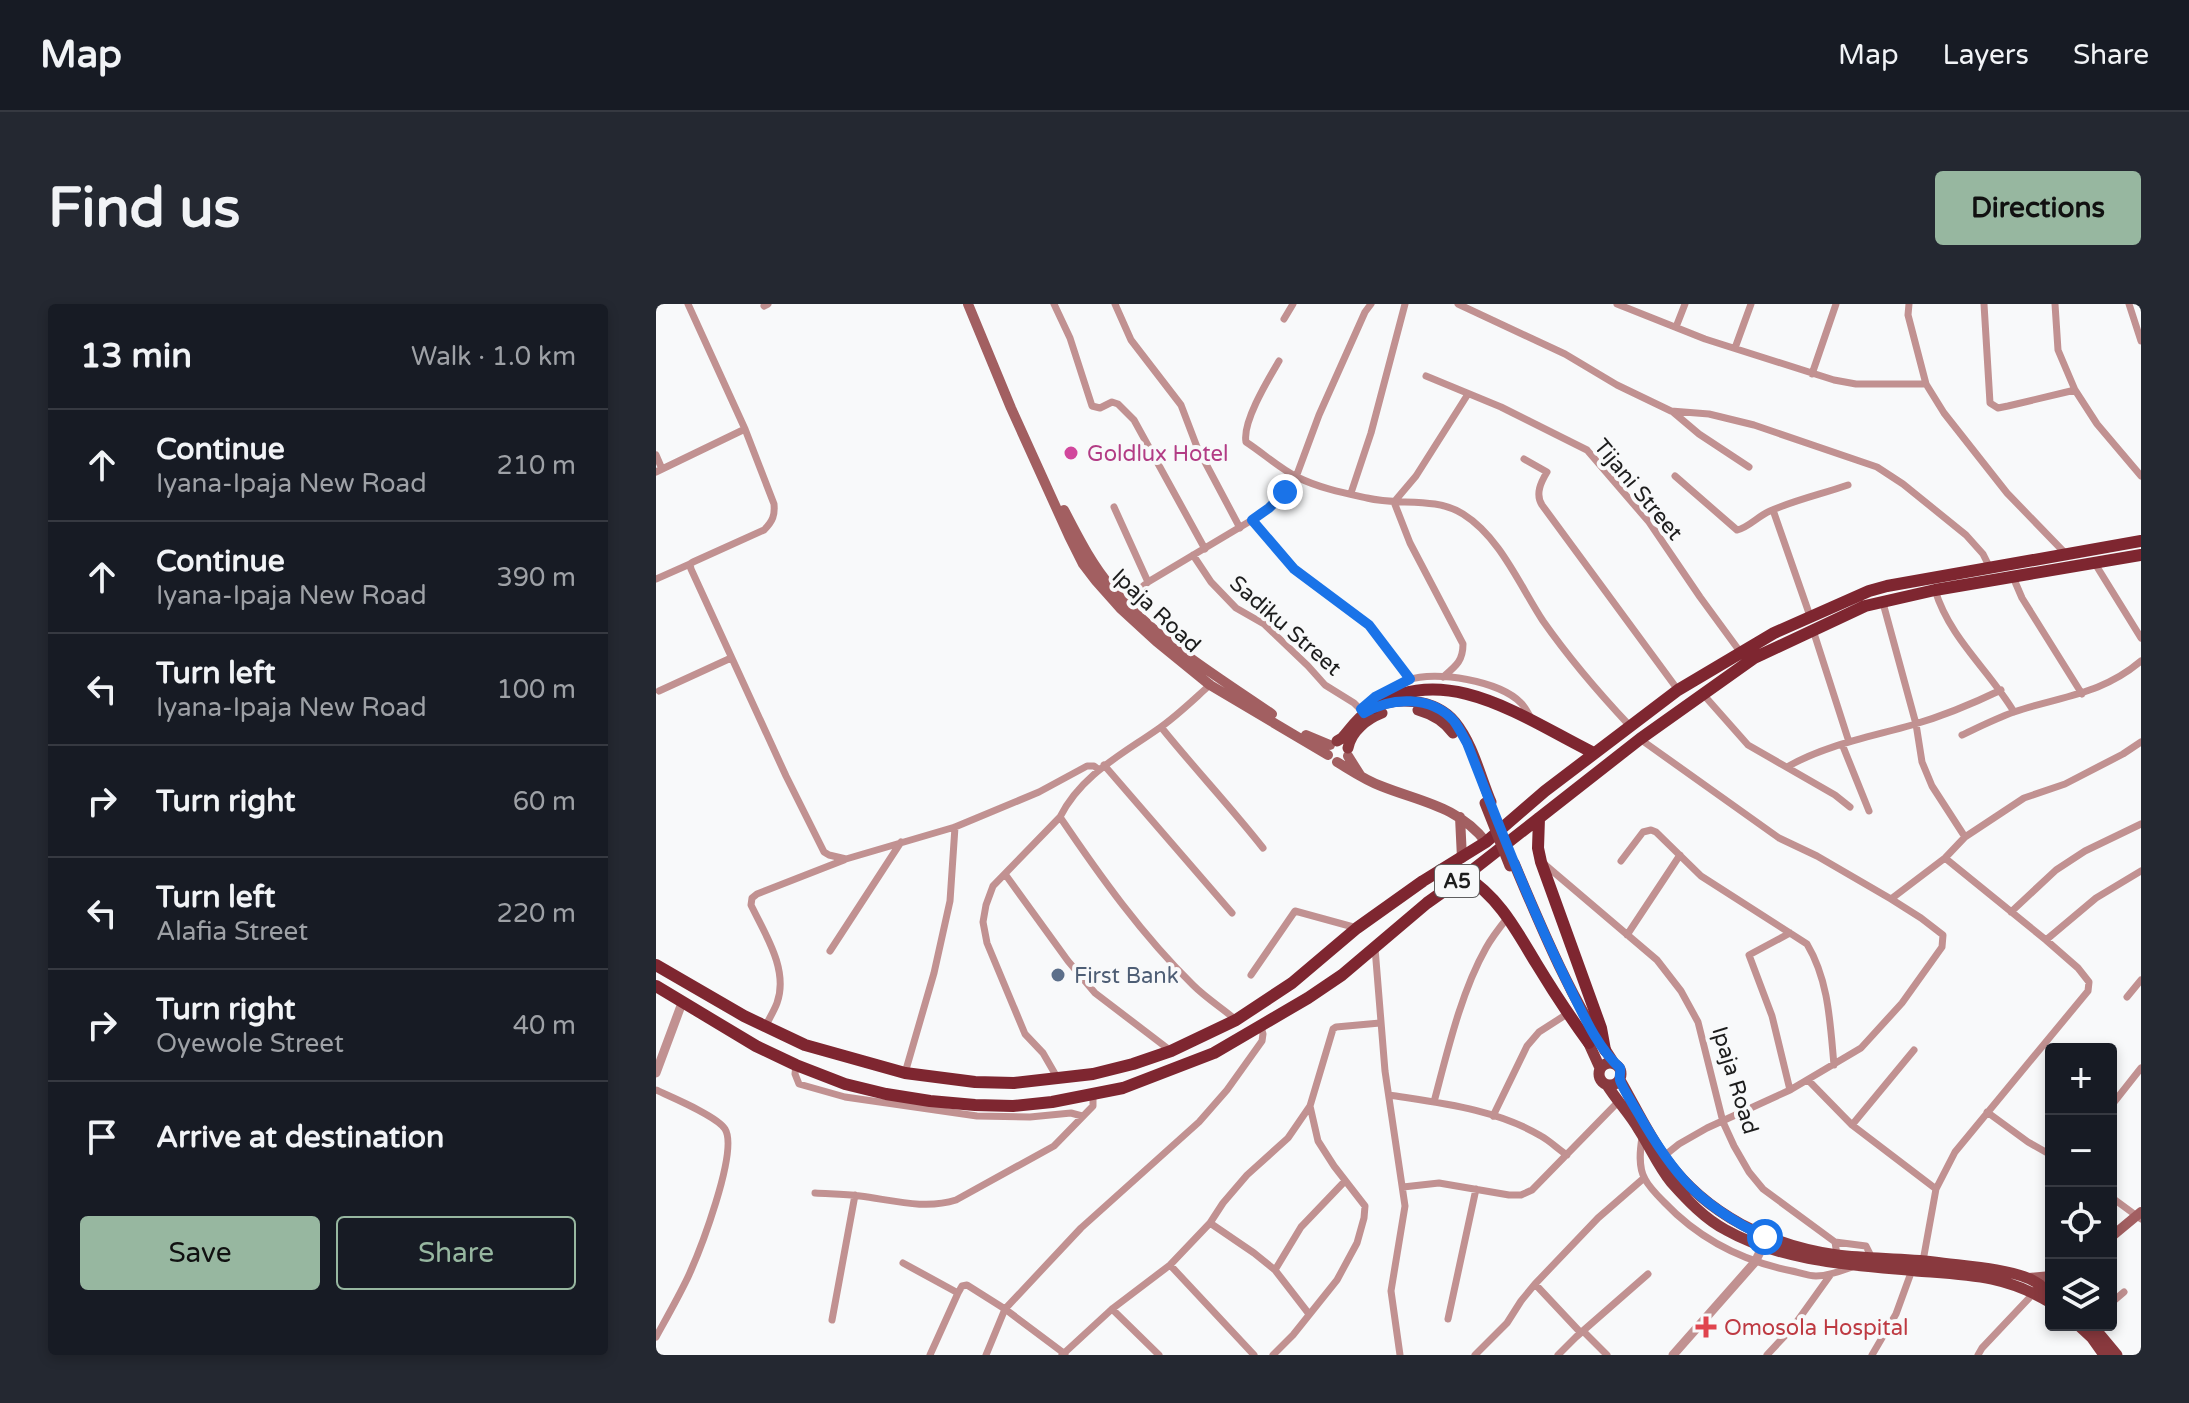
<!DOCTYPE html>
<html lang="en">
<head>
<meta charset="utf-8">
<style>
  body { margin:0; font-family:"Varela Round",sans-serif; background:#242831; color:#f1f3f6 }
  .controls { position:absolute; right:24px; bottom:24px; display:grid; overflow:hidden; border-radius:8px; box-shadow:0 4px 12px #0003 }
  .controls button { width:72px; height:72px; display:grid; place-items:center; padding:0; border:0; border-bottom:2px solid #363941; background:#171b24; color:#f1f3f6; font:40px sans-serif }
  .stop { position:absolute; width:24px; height:24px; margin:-18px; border:6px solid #1a73e8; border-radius:50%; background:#fff }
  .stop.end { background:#1a73e8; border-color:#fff; box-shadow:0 2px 8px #0008 }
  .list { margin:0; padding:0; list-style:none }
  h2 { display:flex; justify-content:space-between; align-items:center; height:104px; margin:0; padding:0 32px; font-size:34px }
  h2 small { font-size:26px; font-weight:400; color:#9ea1a6 }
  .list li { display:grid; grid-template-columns:52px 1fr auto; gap:24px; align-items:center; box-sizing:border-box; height:112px; padding:0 32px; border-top:2px solid #363941 }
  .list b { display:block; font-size:30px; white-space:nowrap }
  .list p { margin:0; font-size:26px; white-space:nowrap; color:#9ea1a6 }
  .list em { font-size:26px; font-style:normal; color:#9ea1a6 }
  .actions { display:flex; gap:16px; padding:24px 32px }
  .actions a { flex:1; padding:18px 0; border:2px solid #97b7a0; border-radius:8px; text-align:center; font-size:28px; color:#97b7a0 }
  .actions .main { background:#97b7a0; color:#111 }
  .icon { flex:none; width:44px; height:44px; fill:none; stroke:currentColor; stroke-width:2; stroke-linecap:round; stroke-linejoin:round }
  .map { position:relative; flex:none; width:1485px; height:1051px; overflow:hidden; border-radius:8px }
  header { display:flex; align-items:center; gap:48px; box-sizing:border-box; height:112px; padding:0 40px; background:#171b24; border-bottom:2px solid #363941 }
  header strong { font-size:38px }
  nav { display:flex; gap:44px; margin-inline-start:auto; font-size:28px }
  .intro { display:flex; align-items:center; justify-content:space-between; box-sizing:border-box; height:192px; padding:0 48px }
  h1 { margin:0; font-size:56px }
  .button { padding:20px 36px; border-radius:8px; background:#97b7a0; color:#111; font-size:28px; font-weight:700 }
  main { display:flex; gap:48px; padding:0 48px }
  aside { flex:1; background:#171b24; border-radius:8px; box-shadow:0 4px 12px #0003 }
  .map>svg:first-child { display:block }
</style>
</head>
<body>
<header>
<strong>Map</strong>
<nav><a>Map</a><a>Layers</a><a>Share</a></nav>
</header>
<div class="intro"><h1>Find us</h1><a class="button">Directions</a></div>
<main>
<aside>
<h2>13 min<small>Walk · 1.0 km</small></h2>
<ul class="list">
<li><svg class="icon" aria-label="ahead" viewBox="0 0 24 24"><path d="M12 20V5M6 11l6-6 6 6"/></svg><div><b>Continue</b><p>Iyana-Ipaja New Road</p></div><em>210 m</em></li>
<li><svg class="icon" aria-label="ahead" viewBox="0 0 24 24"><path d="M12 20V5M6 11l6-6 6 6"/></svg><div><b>Continue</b><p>Iyana-Ipaja New Road</p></div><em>390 m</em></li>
<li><svg class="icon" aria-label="left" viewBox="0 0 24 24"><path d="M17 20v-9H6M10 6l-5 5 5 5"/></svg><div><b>Turn left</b><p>Iyana-Ipaja New Road</p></div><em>100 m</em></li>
<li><svg class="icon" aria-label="right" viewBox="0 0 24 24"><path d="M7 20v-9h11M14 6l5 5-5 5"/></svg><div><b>Turn right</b></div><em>60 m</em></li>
<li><svg class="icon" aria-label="left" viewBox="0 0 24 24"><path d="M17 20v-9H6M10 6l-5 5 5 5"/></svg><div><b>Turn left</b><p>Alafia Street</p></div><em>220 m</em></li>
<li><svg class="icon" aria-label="right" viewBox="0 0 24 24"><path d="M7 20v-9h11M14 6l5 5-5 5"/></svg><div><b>Turn right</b><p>Oyewole Street</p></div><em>40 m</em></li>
<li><svg class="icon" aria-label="arrive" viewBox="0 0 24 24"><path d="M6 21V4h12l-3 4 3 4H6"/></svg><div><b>Arrive at destination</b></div></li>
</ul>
<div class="actions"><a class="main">Save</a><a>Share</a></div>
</aside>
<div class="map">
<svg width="1485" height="1051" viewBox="0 0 1485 1051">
  <rect width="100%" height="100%" fill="#f8f9fa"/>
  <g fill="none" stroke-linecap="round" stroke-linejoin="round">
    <!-- minor -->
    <path stroke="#c19191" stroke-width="7" d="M32,0L89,125L118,200C119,211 117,217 108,226L37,258L34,260L35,265L130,472L168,548L173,551L190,555L299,523L383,488L431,462H438L442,465
      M398,0L414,34L436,102L444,104L456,98L462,100L478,116L549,245
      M459,0L475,36L525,101L541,143L584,224
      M802,0L909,50L961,81L1015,107L1053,110L1098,121L1221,163L1247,180L1310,231L1327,250L1333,262
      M961,0L1049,35L1178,76L1200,80H1270
      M1253,0L1252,11L1270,80L1288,109L1351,189L1410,250
      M1328,0L1334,99L1342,104L1352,102L1419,86
      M1399,0L1402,46L1419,86L1441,120L1485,172
      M1473,0L1485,37
      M108,2L112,0
      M628,15L637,0
      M1020,23L1029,0
      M1079,44L1095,0
      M623,57C613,74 586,118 590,138C607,149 623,164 641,173C663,184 688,189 711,194C742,202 778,192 807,210C844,233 864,282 887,317C913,354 942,388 973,421
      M1156,70L1180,0
      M770,72L845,103L931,146L993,218L1044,293L1085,349
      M1017,108L1043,130L1093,163
      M0,151L6,165
      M868,155L891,168C885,178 879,190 886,201L1022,386
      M0,168L89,125
      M1019,172L1081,226C1092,224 1102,212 1114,207C1139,196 1166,190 1192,181
      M695,189L715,129L749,0
      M458,203L492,278
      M1117,206L1154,312
      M596,216L644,270L713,321L754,375
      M537,251L555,278L580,304L608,320L652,362L669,381L698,399L708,409
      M1438,258L1485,334
      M1357,273L1366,294L1426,390
      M0,275L34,260
      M1279,286C1294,335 1333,366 1358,408
      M469,298L492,278L596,216L613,204L629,188L640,173L663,111L709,8L715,0
      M1227,299L1260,420L1266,458L1276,482L1309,533
      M1157,326L1193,438
      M787,373C800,362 807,357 807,340L754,239L738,198L760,172L812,90
      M3,387L75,354
      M1046,389L1092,441L1179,491L1194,503
      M705,405C719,393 734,382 752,376C780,366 844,377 865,399C869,403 872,409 875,414
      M505,423C538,464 574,502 607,544
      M1306,431C1323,423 1341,414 1358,408C1405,392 1445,391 1485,357
      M984,435L1123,534L1161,552L1235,595L1265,614L1287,631L1286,643L1246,699L1205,744L1134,786L1051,824L1023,840L1008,852
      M1186,440L1213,507
      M448,461L576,609
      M1131,463C1169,441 1214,433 1256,421C1287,412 1316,400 1345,386
      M404,513C444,572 486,631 537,681C550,694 566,704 580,716
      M965,557L987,528L995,526L1000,528L1045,572L1151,640C1173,677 1174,719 1178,761
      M887,559L1001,656L1025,687L1042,718L1067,818L1078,842L1093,868L1107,885L1179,938L1181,951
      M349,570L412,657L439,689L515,747
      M1235,595L1289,554L1309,533L1368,494L1409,480L1467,450L1485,438
      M1355,608L1400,566L1429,547L1485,520
      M971,631L1024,551
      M1390,636L1440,594L1485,567
      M719,644L729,767L749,902L735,987L744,1051
      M174,647L245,538
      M595,671L639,607L701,624
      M1471,693L1485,676
      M109,723C113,715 118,707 121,699C133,666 109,630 95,601L96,594L101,590L188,556
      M140,761L139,770L143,780L189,793L321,812L374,813L415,809L426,812
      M249,769L278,669L294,597L299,523
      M402,775L387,749L369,730L331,639L327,618L330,601L337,582L404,513C425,471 465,451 502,425C521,412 538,395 555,380
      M1152,776L1196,821L1280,885
      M0,786C15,793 61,812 69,825C83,847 43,949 32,973C22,994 11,1013 0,1033
      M1134,786L1116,712L1093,651L1134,629
      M733,791C784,799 840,805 885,832C894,837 902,845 911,851
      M778,798C791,749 805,688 830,644C836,633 844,623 852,613
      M1455,802L1485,764
      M1331,808L1372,838L1395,851
      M837,812L871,742L883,728L911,710
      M1196,821L1258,746
      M986,833C984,846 982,863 989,875C993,883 1002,892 1008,898C1044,936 1086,957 1136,967C1144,969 1153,972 1160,972C1173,972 1185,967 1196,963
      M747,883L783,879L853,891H865L876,886L963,797
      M159,889C174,890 189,890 204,892C236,896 269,906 300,896L398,842L437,802V791
      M1455,893L1485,915
      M554,919L598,949L619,966L653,1010
      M1179,938L1210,942L1216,954
      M1267,957L1280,885L1299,848L1432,687L1433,678L1422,664L1390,636L1289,554
      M247,959L302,989
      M514,961L598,1051
      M619,966L645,923L689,877
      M879,980L925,1029
      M1455,999L1468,988
      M456,1005L503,1051
      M792,1015L820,885
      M176,1016L199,891
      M927,1027L951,1051
      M274,1051L302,989L306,982L311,981L349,1005L409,1050
      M330,1051L349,1005L425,924L543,818L571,786L606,737L607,730L605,723
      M406,1051L456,1005L514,961L554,919L567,899L591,871L632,834L654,802
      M617,1051L637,1031L681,976L701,939L708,914L709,902L678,862L662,837L654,802L677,725L680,723L724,719
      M819,1051L851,1019L865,997L879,980L942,914L988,874
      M902,1051L920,1033L992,970
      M1111,1051L1137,1023L1175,970
      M1216,1051L1240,1010L1256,966
      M1322,1051L1326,1044L1378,989"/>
    <!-- tertiary -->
    <path stroke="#c19191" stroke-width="9" d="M0,769L26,699
      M1017,1051L1099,958L1107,942"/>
    <!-- secondary -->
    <path stroke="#a25f61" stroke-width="10" d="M312,0L355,104L413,232L427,260L440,277L464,304L500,337L554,381L672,451
      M408,206C422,233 436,261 456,284C500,336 561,372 616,410
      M650,431L674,441
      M692,452L704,471
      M681,458C696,467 709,476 725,482C765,498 802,502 830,538
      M804,513L806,554
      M1455,933L1485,908
      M1373,974L1395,972"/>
    <!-- primary -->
    <path stroke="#89393e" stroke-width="11" d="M762,406C776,410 789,418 797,429
      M681,437L686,434C694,425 702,413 712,407C737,391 779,394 799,418C817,440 824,472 835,498
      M692,444C695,427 711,415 726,409
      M858,559C887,628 916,697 958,759
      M929,731L944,764
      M943 770a11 11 0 1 1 22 0a11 11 0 1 1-22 0Z
      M964,776C979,802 992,830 1010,855C1051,911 1113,941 1181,951C1213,955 1246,954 1278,958C1306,962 1350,964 1374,975C1382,979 1388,984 1395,988
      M951,781C961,797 974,810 983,826C994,843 1002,862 1015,878C1031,896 1049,915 1070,926C1127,958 1197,961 1260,967C1312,971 1349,971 1395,999
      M1422,1021L1436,1034L1448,1051
      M1436,1021L1461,1051"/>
    <!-- trunk -->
    <path stroke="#7e2630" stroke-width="12" d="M717,404C789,354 872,417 938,449
      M883,514L882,544L885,558L945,724L949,746
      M809,572C843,593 860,626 880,659C897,687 914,713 933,739
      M0,661L88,712L149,741L249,769L319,778L358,779L437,770L477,760L515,747L580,716L636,679L701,624L767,577L830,538L889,487L1022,386L1118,329L1213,287L1231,282L1485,237
      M0,682L100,742L140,761L189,780L230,790L274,797L319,801L357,802L396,798L467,784L558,749L652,694L686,671L771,599L809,572L984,435L1098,354L1209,302L1279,286L1485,251"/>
    <!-- primary-bridge -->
    <path stroke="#89393e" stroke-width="11" d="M829,499L854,562"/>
  </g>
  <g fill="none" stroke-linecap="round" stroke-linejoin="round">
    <!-- route -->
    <path stroke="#1a73e8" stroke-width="10" d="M629,188L613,204L596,216L638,265L713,321L754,375L719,393L705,405L708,409C735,393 775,391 798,417C803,424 807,432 811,439C843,521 874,603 913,682C927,710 941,743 964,764C965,768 963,772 964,776C965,781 979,804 982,809C1018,872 1043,901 1109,933"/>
  </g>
  <!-- markers -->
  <circle fill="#d1479c" stroke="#f8f9fa" stroke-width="3" cx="415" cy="149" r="8"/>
  <circle fill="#5c6f8a" stroke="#f8f9fa" stroke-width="3" cx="402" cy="671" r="8"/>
  <path fill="#e0444e" stroke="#f8f9fa" stroke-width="3" d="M1046 1011h8v8h8v8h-8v8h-8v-8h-8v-8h8z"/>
  <g text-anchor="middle" stroke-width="8" stroke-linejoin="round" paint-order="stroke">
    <!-- shield labels -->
    <rect fill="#f8f9fa" stroke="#5f5f5f" stroke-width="2" x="779" y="561" width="44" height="32" rx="6"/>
    <g font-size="20" font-weight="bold" fill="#1d1d1d">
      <text x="801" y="584">A5</text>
    </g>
    <!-- hotel labels -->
    <g font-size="22" fill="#b23c85" stroke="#f8f9fa" text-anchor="start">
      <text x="431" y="157">Goldlux Hotel</text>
    </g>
    <!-- street labels -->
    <g font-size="22" fill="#1d1d1d" stroke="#f8f9fa">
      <text transform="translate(983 185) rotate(50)" y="8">Tijani Street</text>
      <text transform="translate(501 306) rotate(43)" y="8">Ipaja Road</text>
      <text transform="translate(630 321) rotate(41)" y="8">Sadiku Street</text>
      <text transform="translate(1080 776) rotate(73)" y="8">Ipaja Road</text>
    </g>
    <!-- service labels -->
    <g font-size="22" fill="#4e5e75" stroke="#f8f9fa" text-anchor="start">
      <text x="418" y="679">First Bank</text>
    </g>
    <!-- health labels -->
    <g font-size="22" fill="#be3a42" stroke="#f8f9fa" text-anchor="start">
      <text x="1068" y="1031">Omosola Hospital</text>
    </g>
  </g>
</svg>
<div class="controls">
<button>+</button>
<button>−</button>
<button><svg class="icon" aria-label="locate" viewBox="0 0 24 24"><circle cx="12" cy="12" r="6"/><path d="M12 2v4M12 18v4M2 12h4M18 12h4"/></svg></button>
<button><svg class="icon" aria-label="layers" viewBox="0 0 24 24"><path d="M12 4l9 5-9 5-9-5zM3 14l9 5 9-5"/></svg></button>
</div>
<div class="stop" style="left:1109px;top:933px"></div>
<div class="stop end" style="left:629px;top:188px"></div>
</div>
</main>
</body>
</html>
